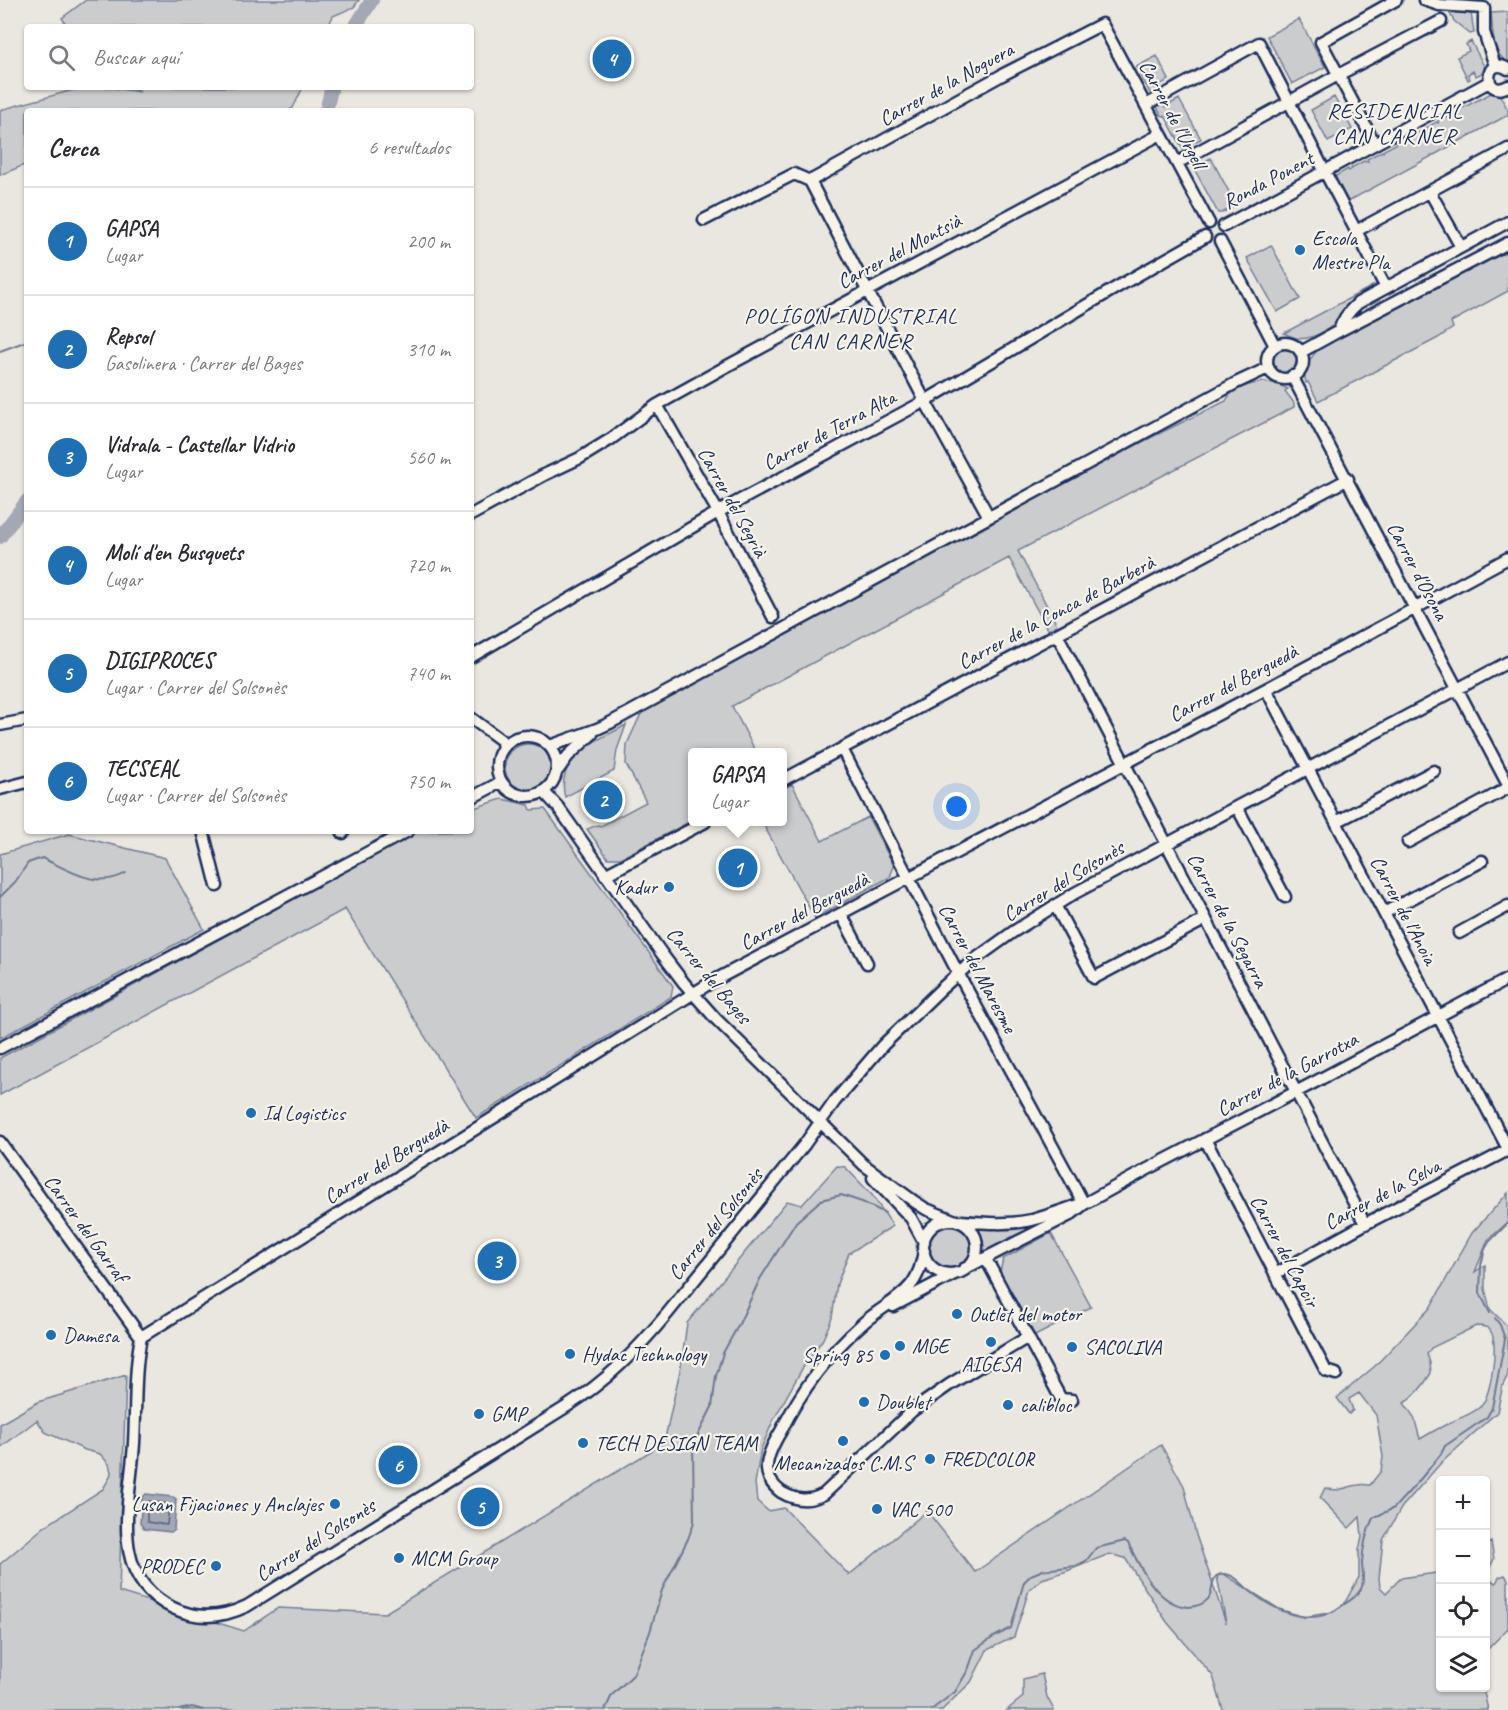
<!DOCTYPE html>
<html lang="es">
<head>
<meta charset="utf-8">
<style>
  body { margin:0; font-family:Caveat,sans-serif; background:#f2f2f3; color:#2b2b33 }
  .controls { position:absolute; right:18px; bottom:18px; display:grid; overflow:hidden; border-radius:6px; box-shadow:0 2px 4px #0004 }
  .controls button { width:54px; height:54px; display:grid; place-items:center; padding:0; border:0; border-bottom:2px solid #e1e1e2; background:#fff; color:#2b2b33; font:30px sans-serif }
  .you { position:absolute; left:957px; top:807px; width:21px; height:21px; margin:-15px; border:4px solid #fff; border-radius:50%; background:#1a73e8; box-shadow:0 0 0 9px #1a73e833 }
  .badge { display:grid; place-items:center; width:39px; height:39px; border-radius:50%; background:#1f6fb2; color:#fff; font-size:20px; font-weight:700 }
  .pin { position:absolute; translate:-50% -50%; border:3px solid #fff; box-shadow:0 2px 6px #0006 }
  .popup { position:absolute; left:688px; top:748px; width:99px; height:78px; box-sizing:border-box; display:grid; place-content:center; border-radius:6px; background:#fff; filter:drop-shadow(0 2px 4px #0005); font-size:20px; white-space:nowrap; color:#7c7c81 }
  .popup b { font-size:22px; color:#2b2b33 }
  .popup::after { content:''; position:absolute; left:50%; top:100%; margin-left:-12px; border:12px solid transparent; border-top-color:#fff }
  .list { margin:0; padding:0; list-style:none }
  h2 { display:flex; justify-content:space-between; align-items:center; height:78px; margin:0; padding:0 24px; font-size:26px }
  h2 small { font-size:20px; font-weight:400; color:#7c7c81 }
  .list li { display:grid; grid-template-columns:39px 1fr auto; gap:18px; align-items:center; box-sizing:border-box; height:108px; padding:0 24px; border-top:2px solid #e1e1e2 }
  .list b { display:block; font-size:22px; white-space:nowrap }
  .list p { margin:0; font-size:20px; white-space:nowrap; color:#7c7c81 }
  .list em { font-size:20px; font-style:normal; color:#7c7c81 }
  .icon { flex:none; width:33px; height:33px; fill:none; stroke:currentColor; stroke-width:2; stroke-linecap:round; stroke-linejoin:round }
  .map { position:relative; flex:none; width:1508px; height:1710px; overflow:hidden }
  .search { position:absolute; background:#fff; box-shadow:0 2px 4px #0004; left:24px; top:24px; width:450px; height:66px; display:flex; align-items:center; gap:15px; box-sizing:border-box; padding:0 21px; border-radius:6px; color:#7c7c81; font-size:22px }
  .panel { position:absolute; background:#fff; box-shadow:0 2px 4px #0004; left:24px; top:108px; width:450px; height:726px; border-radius:6px }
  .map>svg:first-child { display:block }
</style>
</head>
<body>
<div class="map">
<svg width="1508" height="1710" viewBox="0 0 1508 1710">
  <rect width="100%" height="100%" fill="#eae7e0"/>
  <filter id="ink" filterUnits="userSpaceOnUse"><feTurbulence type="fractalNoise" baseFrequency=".0167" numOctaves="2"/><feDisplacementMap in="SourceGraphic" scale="12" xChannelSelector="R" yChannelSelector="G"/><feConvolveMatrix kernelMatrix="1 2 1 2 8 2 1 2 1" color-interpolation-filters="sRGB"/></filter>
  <g filter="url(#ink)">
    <!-- green -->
    <path fill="#cbcccd" stroke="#737e96" stroke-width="1.5" fill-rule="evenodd" d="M86,0H359L354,7L333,16L328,27H68L62,18Z
      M1449,12L1471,13L1474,33L1470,34L1454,21Z
      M1508,12V62C1491,55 1493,28 1491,13Z
      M1299,19L1325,67L1292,84L1267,36Z
      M1471,41L1485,68L1484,72L1476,76L1473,71L1468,74L1470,79L1468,80L1457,57L1469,51L1466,44Z
      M1157,56L1169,80L1155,87L1157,92L1151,95L1136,67Z
      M84,87H108L140,92L131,87H303L293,108L288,111H27V164L0,175V110Z
      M1493,92L1499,94L1508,110V115L1345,203L1334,177L1348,169L1349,171L1352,169L1351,168L1364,161L1365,162L1368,161L1367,159L1382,151L1383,152L1384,150L1407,138L1408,139L1436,122L1438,123V121L1446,116L1448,118L1450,116V114L1457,112V111Z
      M1334,97L1352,129L1328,142L1311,110Z
      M1179,99L1201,139L1188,145L1189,149L1184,151L1165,116L1161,115L1156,105L1162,103L1165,107Z
      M1211,158L1236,205L1222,213H1218L1191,163L1194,162L1196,165Z
      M1271,245L1300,299L1277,312L1247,258Z
      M1508,251V291L1451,322L1453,328L1438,338L1318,401L1308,382L1306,383C1303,372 1307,362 1315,353C1326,342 1353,331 1367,323C1414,298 1461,274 1508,251Z
      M1380,282L1383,286C1364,300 1329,334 1307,338C1299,340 1292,337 1284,333Z
      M1271 360a13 13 0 1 1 26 0a13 13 0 1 1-26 0Z
      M1263,382L1274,383L1288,389L1285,391L1294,403V407L1018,551L1057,625L1048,630L1009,558L732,706L756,752H693V820L621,858H608L587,829L598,825L601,826L646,802L626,764L627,744L641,714L649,706L1144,441L1226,401C1231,388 1250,384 1263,382Z
      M626,725L617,750L614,771L565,797C562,787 563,779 567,769C578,744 604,738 626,725Z
      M505 767a23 23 0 1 1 46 0a23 23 0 1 1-46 0Z
      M792,784L822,841L868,817L894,866L890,877L815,918L762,822H783V789Z
      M502,799L529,805L531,810L545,809L673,986L671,997L476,1118L345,909L0,1095V1058L419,831H471V809Z
      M69,834L165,858L204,929L0,1038V854Z
      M837,1166L845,1167L872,1195L893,1226L849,1253L837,1284L832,1318L823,1339L802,1369L773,1421L761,1449L755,1483L757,1501L768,1511L784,1508L849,1575L927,1511L975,1572L1161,1445L1184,1486L1196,1535L1226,1623L1217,1576L1224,1574L1279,1609L1304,1617L1333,1612L1344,1604L1359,1577V1550L1362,1536L1360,1517L1349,1528L1320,1498L1325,1488C1338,1493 1347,1486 1359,1485C1363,1484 1366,1485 1370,1485L1381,1471L1383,1457L1376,1415L1359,1393L1349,1399L1353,1410L1349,1414L1337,1398L1375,1366L1430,1308L1472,1233L1508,1193V1222L1488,1240L1475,1272L1485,1265V1289L1490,1309L1508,1327V1374L1503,1385L1497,1412L1440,1464L1402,1507L1383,1540L1379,1578L1380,1587L1386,1593L1401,1578L1436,1573L1440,1571V1688H1483L1488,1710H1223L1213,1676L1167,1622L1125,1558L1109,1554L1067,1571L1042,1579L1029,1590L1014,1637L987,1650L971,1682L942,1710H0V1564L44,1527L103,1489L110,1477L111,1472L109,1464L100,1454L85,1450L45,1432L37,1420L0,1448V1424L38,1402L126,1375L119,1592L244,1631L278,1608L385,1613L664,1443L681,1366L687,1323L787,1201L802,1205ZM1476,1326C1480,1326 1486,1326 1489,1329C1500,1340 1491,1394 1482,1405C1474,1414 1459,1418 1449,1423C1439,1428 1430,1433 1420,1439L1414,1417L1404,1403C1416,1396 1424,1385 1431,1373L1430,1363L1427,1354L1431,1348Z
      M927 1247a24 24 0 1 1 48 0a24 24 0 1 1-48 0Z
      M1029,1225L1032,1228L1030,1231L983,1254L982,1239L979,1229L1009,1228Z
      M1051,1233L1091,1307L1035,1336L1000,1272L1003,1259Z
      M1491,1542L1494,1559L1488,1571L1490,1580L1496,1583L1499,1577L1505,1575L1508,1580V1628L1488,1649H1486V1545Z
      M1042,1674L1047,1697L1054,1710H1007L1023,1697V1679Z"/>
    <!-- water -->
    <path fill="#a3a8b4" stroke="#6d7892" stroke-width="1.5" d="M146,1494L173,1497L176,1499L174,1530L171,1532L144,1529L140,1523L142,1498Z"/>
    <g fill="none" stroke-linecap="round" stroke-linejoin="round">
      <!-- shore -->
      <path stroke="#515f80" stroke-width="1.5" d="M149,1501L169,1504L167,1525L147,1522V1504Z"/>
      <!-- stream -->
      <path stroke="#6d7892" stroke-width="2" d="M0,351L27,341
        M0,897L15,882L28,863L42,858C69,870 96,890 126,873
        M1490,1313L1480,1293L1481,1265L1485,1249L1489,1242L1508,1223
        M179,1710L192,1707L203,1710
        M605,1710L612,1695L633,1675L637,1665L650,1632L662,1590L688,1539L694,1522L693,1445L712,1407L716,1376L723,1353L739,1324L760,1279L796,1222L821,1200L841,1195L862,1202L885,1213
        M931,1710L955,1692L968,1670L975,1650L992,1638L1011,1628L1024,1582L1031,1575L1043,1570L1076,1566L1086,1561L1096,1548L1125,1541L1128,1543C1140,1567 1157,1605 1188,1607C1195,1607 1204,1604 1208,1599C1215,1591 1209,1574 1223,1574C1233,1573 1243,1585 1250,1591C1274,1610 1308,1628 1337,1609C1345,1603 1356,1599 1361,1589C1365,1581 1362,1571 1362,1562C1363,1547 1367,1531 1373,1518L1394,1508L1418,1482L1441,1454L1445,1446L1487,1417L1492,1408L1505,1339L1500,1325L1495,1318"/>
      <!-- river -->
      <path stroke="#a3a8b4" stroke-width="14" d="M355,27L372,0
        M326,111L331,90L330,87
        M0,537L27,501"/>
      <defs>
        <path id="minor" d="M1424,0L1439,5L1484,8V32L1494,63L1496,66
          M1508,69C1483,54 1483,100 1508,86
          M1146,105L1259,43L1325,172L1386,288
          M1375,144L1321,42L1396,0
          M1177,163L1338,75L1441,21
          M810,181L1002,75L1102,24L1209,223
          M810,181L925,401L989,517
          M1430,192L1461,247
          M704,220L794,174L810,181
          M1224,226L1489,82
          M1356,231L1508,149
          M1220,241L1275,346
          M1339,331C1342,320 1349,311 1358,303L1508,222
          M1267 361a18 18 0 1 1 36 0a18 18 0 1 1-36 0Z
          M1301,352L1339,331L1508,243
          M1292,376L1508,785
          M657,405L718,512L773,617
          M471,515L544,475L580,458L611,439L657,405L729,365L1161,134
          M1057,634L1365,1224
          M471,657L718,512L925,401L1124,283L1205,237
          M1266,689L1508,1149
          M471,718L501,740L503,747
          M0,725L27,720
          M497 766a30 30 0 1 1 60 0a30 30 0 1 1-60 0Z
          M550,746L597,729L610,723L1236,383L1268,368
          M842,749L958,973L1084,1204
          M558,770L568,756L592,734
          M783,780L1348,479
          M0,789L27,782
          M544,792L558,807L662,954L684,983L716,1019L864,1165L915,1202L926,1209L953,1220
          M471,798L501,782
          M1237,807L1285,897
          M1336,822L1434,771
          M203,831L217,886
          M342,831L343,833
          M1408,842L1508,788
          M605,875L705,822
          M1055,905L1094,978L1206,919
          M1384,913L1482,861
          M841,914L867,963
          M1459,933L1508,906
          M0,1048L408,831
          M1205,1139L1326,1371L1336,1374
          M0,1142L141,1337
          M873,1178L911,1218L924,1242
          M923 1247a27 27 0 1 1 54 0a27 27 0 1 1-54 0Z
          M961,1221C985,1223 1009,1225 1032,1220C1048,1216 1063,1210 1078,1205
          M924,1251C922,1263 919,1275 911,1285C898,1301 877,1310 861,1325C827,1355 801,1391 781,1431C775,1441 768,1453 767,1465C766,1477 772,1485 781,1492C796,1501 809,1502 824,1494L912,1411L949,1385L1028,1337
          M986,1259L1061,1399L1072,1400
          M964,1269L1070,1215L1084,1204L1146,1170L1315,1082L1508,979
          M1275,1274L1365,1224L1508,1150
          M893,1306L956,1273
          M141,1337C134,1372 136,1408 134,1443C131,1500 106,1576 173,1608C198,1620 222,1618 247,1606L566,1407C607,1381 636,1351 667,1314L804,1145L835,1101L883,1045L942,988L974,960L1013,932L1075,893L1508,662
          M141,1337L715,980L1266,689L1508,558"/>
      </defs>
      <!-- minor casing -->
      <use href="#minor" stroke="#1b2f5e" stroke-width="15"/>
      <!-- minor -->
      <use href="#minor" stroke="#f7f3e8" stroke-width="10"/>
    </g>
  </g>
  <!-- markers -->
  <g fill="#1f6fb2" stroke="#f7f3e8" stroke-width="2">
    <circle cx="1300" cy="250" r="6"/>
    <circle cx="669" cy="887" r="6"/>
    <circle cx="251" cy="1113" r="6"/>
    <circle cx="957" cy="1314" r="6"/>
    <circle cx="51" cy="1335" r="6"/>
    <circle cx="991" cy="1342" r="6"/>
    <circle cx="900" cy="1346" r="6"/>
    <circle cx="1072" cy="1347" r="6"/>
    <circle cx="570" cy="1354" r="6"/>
    <circle cx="885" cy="1355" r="6"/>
    <circle cx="864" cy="1402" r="6"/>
    <circle cx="1008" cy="1405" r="6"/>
    <circle cx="479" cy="1414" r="6"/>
    <circle cx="843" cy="1441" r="6"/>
    <circle cx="583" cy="1443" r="6"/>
    <circle cx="930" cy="1459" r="6"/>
    <circle cx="335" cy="1504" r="6"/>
    <circle cx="877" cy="1509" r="6"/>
    <circle cx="399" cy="1558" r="6"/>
    <circle cx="216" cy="1566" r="6"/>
  </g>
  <g text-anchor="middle" stroke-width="4.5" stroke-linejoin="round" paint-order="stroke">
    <!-- street labels -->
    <g font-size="21" fill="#1b2f5e" stroke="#f7f3e8">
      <text transform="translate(946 84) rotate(-29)" y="7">Carrer de la Noguera</text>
      <text transform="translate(1173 114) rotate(62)" y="7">Carrer de l'Urgell</text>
      <text transform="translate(1268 180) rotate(-28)" y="7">Ronda Ponent</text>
      <text transform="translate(899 251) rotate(-28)" y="7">Carrer del Montsià</text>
      <text transform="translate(829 430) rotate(-28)" y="7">Carrer de Terra Alta</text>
      <text transform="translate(733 502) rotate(61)" y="7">Carrer del Segrià</text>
      <text transform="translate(1418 571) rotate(62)" y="7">Carrer d'Osona</text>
      <text transform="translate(1056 612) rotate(-28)" y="7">Carrer de la Conca de Barberà</text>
      <text transform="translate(1233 683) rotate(-28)" y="7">Carrer del Berguedà</text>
      <text transform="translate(1063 881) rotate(-31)" y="7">Carrer del Solsonès</text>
      <text transform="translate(1404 910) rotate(62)" y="7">Carrer de l'Anoia</text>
      <text transform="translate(804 911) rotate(-28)" y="7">Carrer del Berguedà</text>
      <text transform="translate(1228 920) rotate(62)" y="7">Carrer de la Segarra</text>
      <text transform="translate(978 968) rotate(62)" y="7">Carrer del Maresme</text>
      <text transform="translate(709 975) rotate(50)" y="7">Carrer del Bages</text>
      <text transform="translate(1287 1074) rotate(-28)" y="7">Carrer de la Garrotxa</text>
      <text transform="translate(386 1161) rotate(-32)" y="7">Carrer del Berguedà</text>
      <text transform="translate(1382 1194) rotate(-28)" y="7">Carrer de la Selva</text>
      <text transform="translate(715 1224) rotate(-51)" y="7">Carrer del Solsonès</text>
      <text transform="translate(86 1228) rotate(54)" y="7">Carrer del Garraf</text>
      <text transform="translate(1285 1251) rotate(62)" y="7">Carrer del Capcir</text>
      <text transform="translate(315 1540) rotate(-32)" y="7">Carrer del Solsonès</text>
    </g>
    <!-- poi labels -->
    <g font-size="21" fill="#1b2f5e" stroke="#f7f3e8" text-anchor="start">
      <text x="1312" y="245">Escola<tspan x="1312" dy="24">Mestre Pla</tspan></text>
      <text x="657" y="894" text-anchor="end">Kadur</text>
      <text x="263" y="1120">Id Logistics</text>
      <text x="969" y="1321">Outlet del motor</text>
      <text x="63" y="1342">Damesa</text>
      <text x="912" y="1353">MGE</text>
      <text x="1084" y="1354">SACOLIVA</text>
      <text x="582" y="1361">Hydac Technology</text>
      <text x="873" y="1362" text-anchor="end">Spring 85</text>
      <text x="991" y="1371" text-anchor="middle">AIGESA</text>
      <text x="876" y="1409">Doublet</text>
      <text x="1020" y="1412">calibloc</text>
      <text x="491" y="1421">GMP</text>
      <text x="595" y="1450">TECH DESIGN TEAM</text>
      <text x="942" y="1466">FREDCOLOR</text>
      <text x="843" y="1470" text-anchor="middle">Mecanizados C.M.S</text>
      <text x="323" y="1511" text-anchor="end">Lusan Fijaciones y Anclajes</text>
      <text x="889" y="1516">VAC 500</text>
      <text x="411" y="1565">MCM Group</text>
      <text x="204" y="1573" text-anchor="end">PRODEC</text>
    </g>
    <!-- neighbourhood labels -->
    <g font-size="22" letter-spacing="1.5" fill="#1b2f5e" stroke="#f7f3e8">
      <text x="1395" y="118">RESIDENCIAL<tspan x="1395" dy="25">CAN CARNER</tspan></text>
      <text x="851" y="323">POLÍGON INDUSTRIAL<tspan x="851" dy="25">CAN CARNER</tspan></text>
    </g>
  </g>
</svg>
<div class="controls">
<button>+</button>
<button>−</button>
<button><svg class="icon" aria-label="locate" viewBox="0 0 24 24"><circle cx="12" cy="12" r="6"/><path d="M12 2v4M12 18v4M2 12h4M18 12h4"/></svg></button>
<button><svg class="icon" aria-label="layers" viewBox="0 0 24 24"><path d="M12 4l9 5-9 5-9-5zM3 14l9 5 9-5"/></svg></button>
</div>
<div class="you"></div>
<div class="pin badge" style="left:738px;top:868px">1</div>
<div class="popup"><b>GAPSA</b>Lugar</div>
<div class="pin badge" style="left:603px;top:800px">2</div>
<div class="pin badge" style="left:497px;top:1261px">3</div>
<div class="pin badge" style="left:612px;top:59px">4</div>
<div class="pin badge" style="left:480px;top:1507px">5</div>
<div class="pin badge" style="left:398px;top:1465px">6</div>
<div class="search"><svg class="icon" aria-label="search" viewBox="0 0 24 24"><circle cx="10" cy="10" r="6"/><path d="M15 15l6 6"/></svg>Buscar aquí</div>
<section class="panel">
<h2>Cerca<small>6 resultados</small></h2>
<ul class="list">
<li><span class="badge">1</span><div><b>GAPSA</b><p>Lugar</p></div><em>200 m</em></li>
<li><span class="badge">2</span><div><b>Repsol</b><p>Gasolinera · Carrer del Bages</p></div><em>310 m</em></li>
<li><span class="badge">3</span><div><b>Vidrala - Castellar Vidrio</b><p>Lugar</p></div><em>560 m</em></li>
<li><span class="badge">4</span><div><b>Molí d'en Busquets</b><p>Lugar</p></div><em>720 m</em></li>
<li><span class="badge">5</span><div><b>DIGIPROCES</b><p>Lugar · Carrer del Solsonès</p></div><em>740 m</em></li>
<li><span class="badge">6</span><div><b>TECSEAL</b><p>Lugar · Carrer del Solsonès</p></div><em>750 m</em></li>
</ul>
</section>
</div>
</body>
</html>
